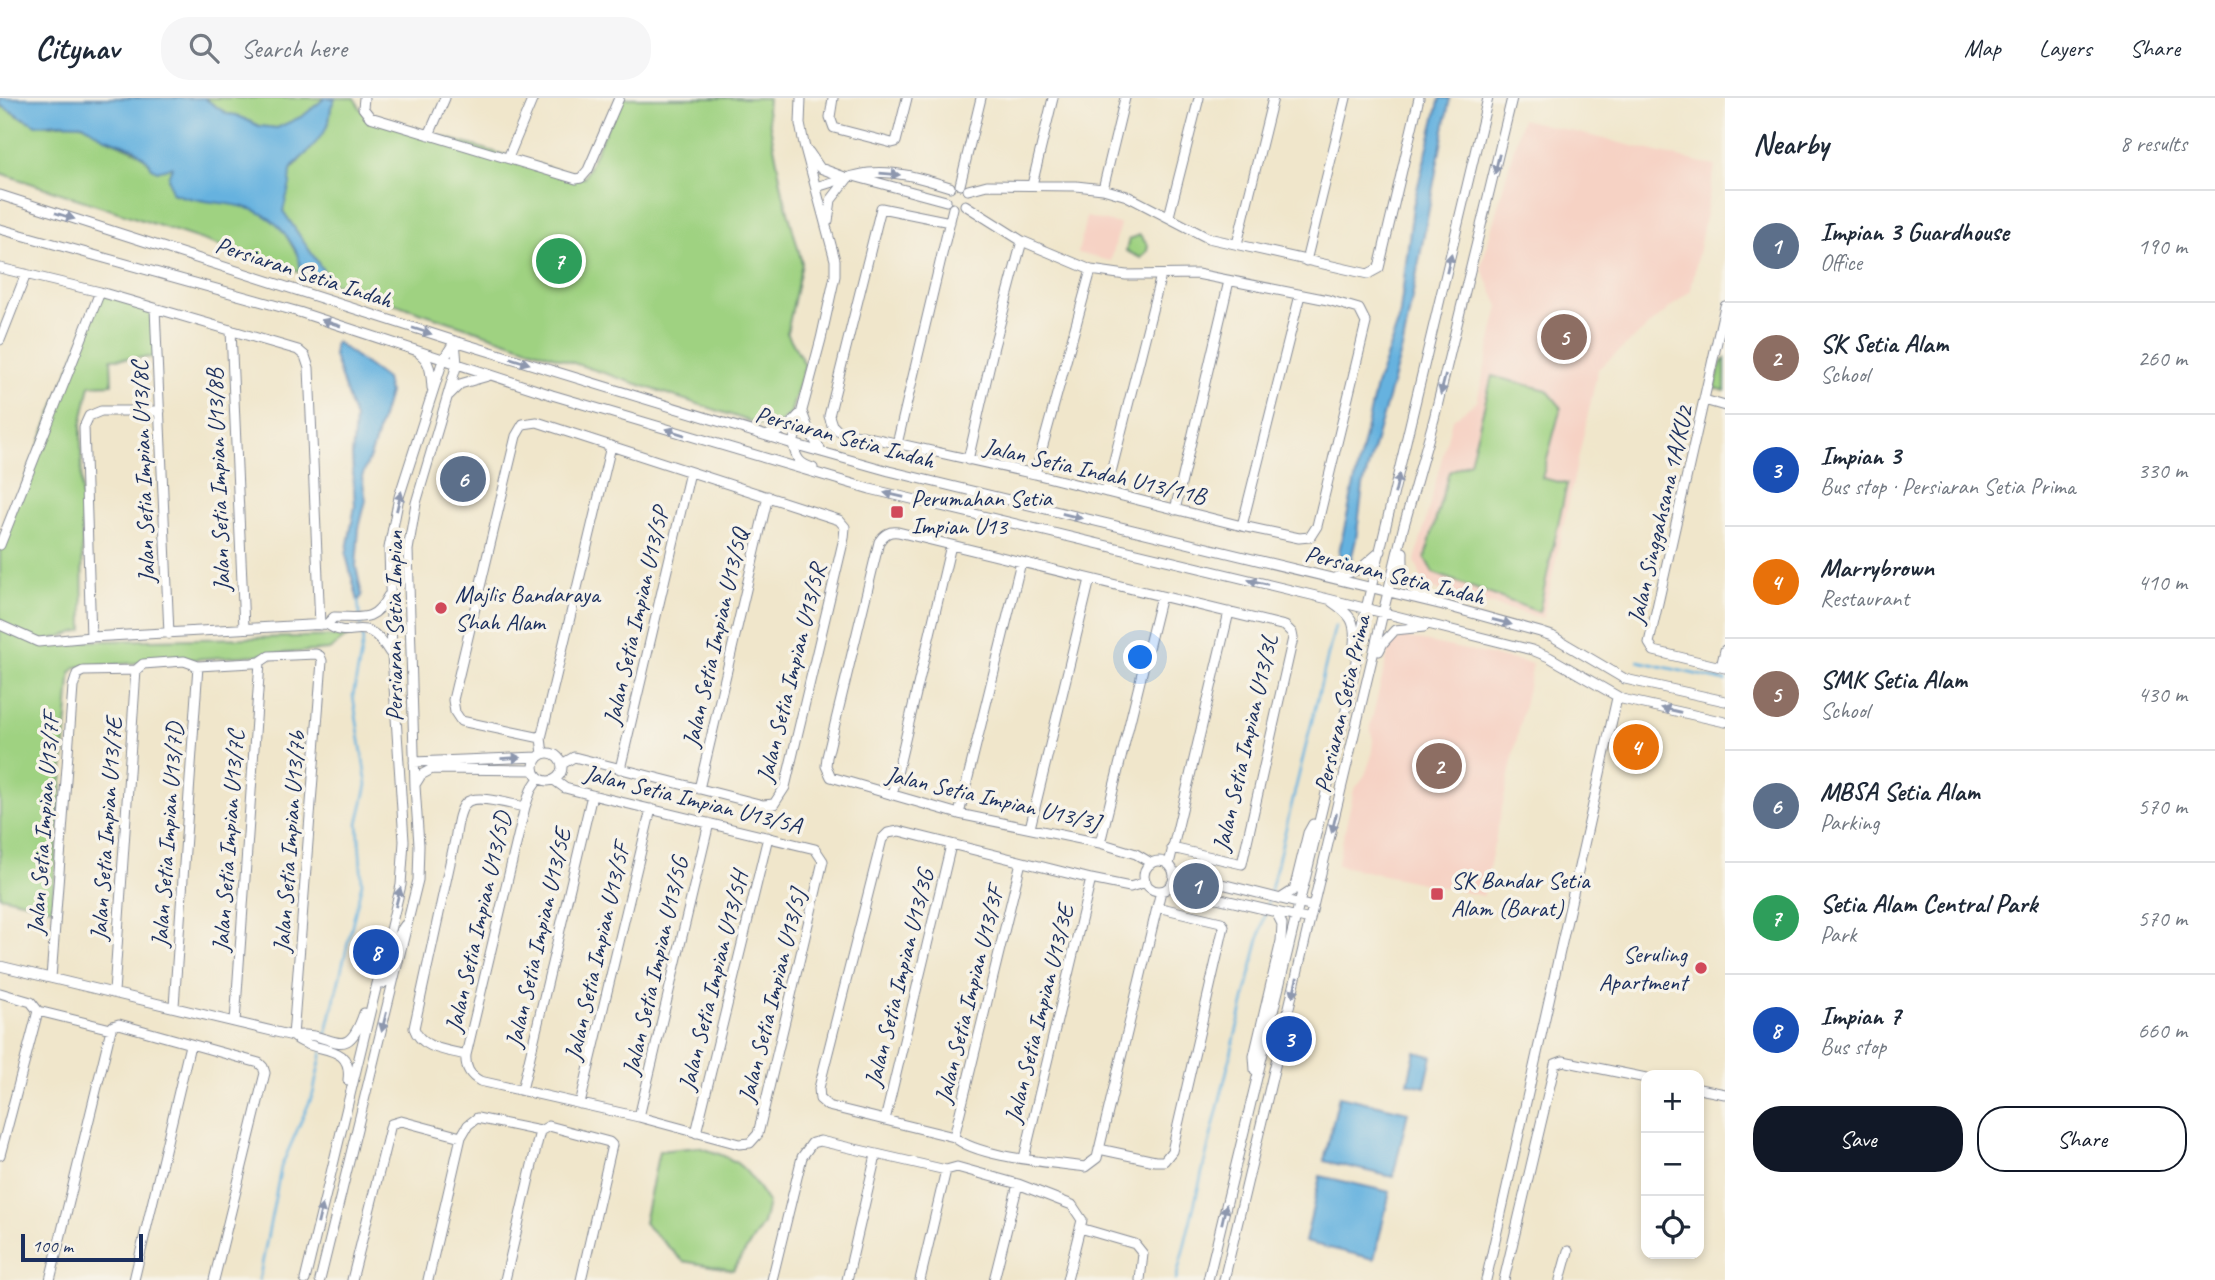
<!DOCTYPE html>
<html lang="en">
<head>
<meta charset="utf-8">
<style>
  body { margin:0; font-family:Caveat,sans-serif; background:#f6f6f7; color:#1f2937 }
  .controls { position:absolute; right:21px; bottom:21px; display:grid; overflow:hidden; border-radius:14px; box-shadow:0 4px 10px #0003 }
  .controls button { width:63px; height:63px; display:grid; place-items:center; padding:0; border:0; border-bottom:2px solid #e0e1e3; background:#fff; color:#1f2937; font:35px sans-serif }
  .scale { position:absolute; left:21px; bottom:18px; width:122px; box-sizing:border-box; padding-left:7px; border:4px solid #1b2f5e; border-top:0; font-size:19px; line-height:24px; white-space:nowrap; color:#1b2f5e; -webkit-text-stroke:5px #f7f3e8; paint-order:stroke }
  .you { position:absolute; left:1141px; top:560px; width:24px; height:24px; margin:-18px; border:5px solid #fff; border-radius:50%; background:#1a73e8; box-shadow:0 0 0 10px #1a73e833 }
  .badge { display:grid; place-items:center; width:46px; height:46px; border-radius:50%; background:#111827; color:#fff; font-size:23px; font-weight:700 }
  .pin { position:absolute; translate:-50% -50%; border:4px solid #fff; box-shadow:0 2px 7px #0006 }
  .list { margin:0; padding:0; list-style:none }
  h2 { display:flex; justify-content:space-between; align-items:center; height:91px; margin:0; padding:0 28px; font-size:30px }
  h2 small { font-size:23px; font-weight:400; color:#747a83 }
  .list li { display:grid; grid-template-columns:46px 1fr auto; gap:21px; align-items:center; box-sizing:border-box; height:112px; padding:0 28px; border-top:2px solid #e0e1e3 }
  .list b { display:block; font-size:26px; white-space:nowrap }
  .list p { margin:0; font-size:23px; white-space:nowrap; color:#747a83 }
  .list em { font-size:23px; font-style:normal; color:#747a83 }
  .actions { display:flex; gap:14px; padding:21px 28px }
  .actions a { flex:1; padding:16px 0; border:2px solid #111827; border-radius:28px; text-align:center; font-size:24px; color:#111827 }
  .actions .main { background:#111827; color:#fff }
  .icon { flex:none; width:38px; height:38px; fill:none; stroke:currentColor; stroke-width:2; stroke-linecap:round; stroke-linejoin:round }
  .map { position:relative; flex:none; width:1725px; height:1182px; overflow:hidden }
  header { display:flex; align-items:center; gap:42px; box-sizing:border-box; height:98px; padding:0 35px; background:#fff; border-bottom:2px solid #e0e1e3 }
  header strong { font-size:33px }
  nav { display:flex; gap:38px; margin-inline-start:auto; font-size:24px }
  .search { width:490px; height:63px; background:#f6f6f7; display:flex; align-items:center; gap:18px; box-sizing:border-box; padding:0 24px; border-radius:28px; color:#747a83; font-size:26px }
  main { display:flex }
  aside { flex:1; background:#fff }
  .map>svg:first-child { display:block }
</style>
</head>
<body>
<header>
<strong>Citynav</strong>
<div class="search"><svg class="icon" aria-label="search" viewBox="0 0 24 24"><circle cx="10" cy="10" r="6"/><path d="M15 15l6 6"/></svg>Search here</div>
<nav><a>Map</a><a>Layers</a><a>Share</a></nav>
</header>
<main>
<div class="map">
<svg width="1725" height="1182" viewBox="0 0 1725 1182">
  <rect width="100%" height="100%" fill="#f7f3e8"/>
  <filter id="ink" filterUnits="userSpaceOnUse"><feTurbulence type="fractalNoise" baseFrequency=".0143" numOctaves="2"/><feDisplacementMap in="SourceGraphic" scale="14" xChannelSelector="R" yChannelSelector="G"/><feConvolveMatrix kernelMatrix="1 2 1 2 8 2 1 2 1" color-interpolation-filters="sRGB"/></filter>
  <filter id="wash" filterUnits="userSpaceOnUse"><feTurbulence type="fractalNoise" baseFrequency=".00686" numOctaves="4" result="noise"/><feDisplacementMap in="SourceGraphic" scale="28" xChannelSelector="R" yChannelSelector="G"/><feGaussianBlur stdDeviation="1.57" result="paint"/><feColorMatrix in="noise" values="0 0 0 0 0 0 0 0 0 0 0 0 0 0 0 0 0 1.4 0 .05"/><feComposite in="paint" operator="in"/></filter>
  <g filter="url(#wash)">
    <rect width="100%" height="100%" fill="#f0e6cb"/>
    <!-- built -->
    <path fill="#f6d2c4" d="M1522,21L1715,68L1691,192L1598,271L1543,520L1425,489L1415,463L1452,322L1477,303L1499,208L1481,169Z
      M1086,119L1120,126L1111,163L1078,155Z
      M1404,539L1533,566L1483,798L1337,767L1354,692L1365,677L1371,660L1373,642L1370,629L1390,547Z"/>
    <!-- green -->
    <path fill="#9fd281" stroke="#5d8070" stroke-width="2" d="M204,0H325L303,18L277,30L259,28L236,17L227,16Z
      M335,0H354L364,16L584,80L620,0H768L767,12L783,95L802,165L787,235L805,267L790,317L781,324L767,329L0,75V7C14,16 28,26 45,27C57,28 71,22 84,27C90,29 96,35 102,38C122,50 140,48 152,70L173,68L168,79L172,95C204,107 243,100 272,120C285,130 290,148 300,160C306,167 319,173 327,178L283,113V108L291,72L324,34L329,24L331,9Z
      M1140,137L1148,148L1147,153L1141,160L1126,153L1129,141Z
      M100,194L155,210L158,259L111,261L112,286L90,287L81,328L83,532L42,544L348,538L329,552L76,569L71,575L70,581L52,810L0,798V445Z
      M1725,261V293L1715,290L1721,265Z
      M1492,278L1547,292L1561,309L1542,380L1567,386L1539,514L1433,475L1425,460L1449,374L1470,364Z
      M698,1049C740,1061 744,1068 768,1104L763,1126L733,1172L683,1163L644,1125L659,1053Z"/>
    <!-- water -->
    <path fill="#66b2df" stroke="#40709e" stroke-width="2" d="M0,0H204L227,16L236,17L259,28L277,30L303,18L325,0H335L331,9L329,24L324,34L311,51L294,67L291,72L290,86L283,113L328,180L300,171C300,157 294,149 286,137C254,95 215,112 172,95L168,79L172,69L157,73L152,70L148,63L134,50L103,39L83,26L59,25L36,27L0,7Z
      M1440,0H1450L1403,247L1363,388L1356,441L1350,466L1346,470L1341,464L1339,454L1376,288L1399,222L1413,108Z
      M336,244L386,281L389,295L373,351L362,379L366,402L359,430L356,468L362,498L358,503L346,457L355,408L352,358L355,321L334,258V247Z
      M1415,954L1432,958L1425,989L1408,985Z
      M1339,998L1408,1014L1393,1079L1324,1063Z
      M1320,1078L1390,1094L1374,1161L1305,1144Z"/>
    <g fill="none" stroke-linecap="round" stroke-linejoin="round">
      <!-- stream -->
      <path stroke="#66b2df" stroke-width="2.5" d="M358,503L361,528
        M1638,563L1725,583
        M326,937L362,785L358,725L367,687L353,598L363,544L362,534
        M259,1182L281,1069L313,996L322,954
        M1176,1182L1335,528"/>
    </g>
  </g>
  <g filter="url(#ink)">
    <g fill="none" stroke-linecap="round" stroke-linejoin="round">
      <defs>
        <path id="minor" d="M364,0L363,10L370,19L576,81L581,80L588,72L619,0
          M801,0L800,26L804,46L835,162V178L821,241L793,346C796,360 799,366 813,370
          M833,0L830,19L834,30L892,45L896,44L907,0
          M429,37L445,0
          M809,54L820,70L847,80
          M508,60L533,0
          M857,79L946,103
          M960,87L981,0
          M1032,87L1053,0
          M816,89C833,84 852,77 869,75C897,72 924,81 950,89
          M1103,91L1125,0
          M968,92L987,87L1076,88L1103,91L1127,98L1208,140L1368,176L1379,170L1419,0
          M0,97L455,243L793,346L889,373L1443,507L1540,534L1552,538L1625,581L1725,603
          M1169,118L1199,0
          M828,123L831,102L848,80
          M950,124L881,110L829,318L832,327L837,332L1035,376L1242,428L1299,440L1310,439L1317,428L1366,225L1359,211L1328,202L1197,176L1126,177L1091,172L1022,143L965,107
          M0,131L299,214L552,297L870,391L1324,500L1532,552L1549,559L1622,601L1725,624
          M1237,146L1273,0
          M1306,163L1346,0
          M0,170L100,194L298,252L305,258L309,270L320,527
          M1725,208L1649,545L1654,553L1725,570
          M155,210L169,536
          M231,232L244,530
          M0,242L26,176
          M420,256C431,264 431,277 432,290
          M449,297L460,286L488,278
          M1704,302L1725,308
          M802,314L809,333L822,354
          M768,337L787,330L799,317
          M897,346L953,110
          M968,362L994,248L1022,143
          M1035,376L1091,172
          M1106,394L1161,177
          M1175,412L1229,183
          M1242,428L1300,197
          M0,447L100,194
          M1403,454C1402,481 1405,488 1429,500
          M1334,480L1360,471L1381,453
          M1332,504C1351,517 1356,523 1354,546
          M327,526L334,519C361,519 374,525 388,498
          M0,527L38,544L91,539L327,526C353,545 364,512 390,555
          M91,539L84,329L89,318L101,313H160
          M1379,553L1383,545L1395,532L1424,529
          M1721,569L1725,552
          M541,640L461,623L455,614L453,602L516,338L523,326L537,324L839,422L845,429L844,440L785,689L774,706L763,707L574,659L562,666
          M534 669a14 14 0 1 1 28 0a14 14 0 1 1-28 0Z
          M543,656L541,640L545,624L611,348
          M414,664L538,659
          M620,671L690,374
          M539,680L531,692L525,709L466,957C465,969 469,977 480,983L639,1019L739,1046L750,1045L758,1036L823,763L815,751L592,697L565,690L554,682
          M416,685L421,677L432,671L534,672
          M699,691L768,398
          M892,697L951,447
          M959,716L1021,464
          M1030,730L1090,481
          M1100,745L1161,498
          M1144 778a15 15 0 1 1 30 0a15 15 0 1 1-30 0Z
          M1151,765L1136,756L1100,745L959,716L831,679L826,668L827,659L879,444C884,436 889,433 898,434L1285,528L1292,535L1293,540L1242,766L1172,750
          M1169,766L1229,514
          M1174,774L1313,809
          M1146,784L1130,789L1091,781L899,733L888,735L882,741L819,990L820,1001L828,1008L954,1039C979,1060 1051,1064 1085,1069L1097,1060L1161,793
          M1170,789L1310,822
          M1280,801L1294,792L1308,735L1313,726
          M0,868L293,938C332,930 345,970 364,915
          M378,879L382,886L387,882L396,840L405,827
          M51,880L73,589L77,576L83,573L136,572L143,566L184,563L198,568L252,565L260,564L269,558L316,556L320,558L322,563L293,938
          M114,894L136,572
          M0,895L31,904L38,913L111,931L113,928L119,926L259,965L263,969L265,975L214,1182
          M174,908L198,568
          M235,924L260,564
          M293,938C314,957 353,943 348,982
          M466,957C447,952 421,951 414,930L455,742C457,731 458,713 466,705C476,695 512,707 525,709
          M1255,972L1254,958L1281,843L1282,826L1276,814
          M1699,991L1725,996
          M522,992L592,697
          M580,1006L651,711
          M639,1019L709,725
          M885,1022L951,747
          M540,1033L549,1028L609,1044L612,1047L581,1182
          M696,1035L768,739
          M954,1039L1021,764
          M1099,1051L1155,1063H1164L1172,1053L1224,828L1221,824L1157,809
          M0,1057L38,913
          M1024,1060L1091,781
          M1080,1130L1135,1146L1143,1156L1140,1182
          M50,1182L111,931
          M134,1182L190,947
          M305,1182L401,787L404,743L392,557L389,450L399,399L443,262L455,243
          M320,1182L418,782L419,747L415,688L408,452L416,405L457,266L455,243
          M352,1182L391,1026L401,1023L461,1039
          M428,1182L461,1039L468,1027L477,1020L540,1033
          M505,1182L540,1033
          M772,1182L802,1059L812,1045L820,1043L946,1072L957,1069L1018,1086L1072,1107L1082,1122L1067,1182
          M847,1182L876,1057
          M920,1182L946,1072
          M994,1182L1018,1086
          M1208,1182L1348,604L1366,511L1488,0
          M1224,1182L1403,431L1434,321L1512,0
          M1486,1182L1617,600
          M1504,1182L1555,966L1563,963L1646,980
          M1560,1182L1568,1153"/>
      </defs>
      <!-- minor casing -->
      <use href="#minor" stroke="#868a94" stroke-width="11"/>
      <!-- minor -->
      <use href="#minor" stroke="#fff" stroke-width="9"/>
    </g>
    <!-- one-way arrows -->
    <defs><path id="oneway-solid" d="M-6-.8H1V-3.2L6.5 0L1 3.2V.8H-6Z" transform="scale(1.75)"/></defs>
    <g fill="#8d97ae">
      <use href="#oneway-solid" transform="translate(1497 66) rotate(103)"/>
      <use href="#oneway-solid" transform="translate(890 76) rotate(5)"/>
      <use href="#oneway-solid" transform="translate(65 118) rotate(18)"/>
      <use href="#oneway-solid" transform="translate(1449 165) rotate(-77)"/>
      <use href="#oneway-solid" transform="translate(331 225) rotate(-162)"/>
      <use href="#oneway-solid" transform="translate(422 233) rotate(18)"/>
      <use href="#oneway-solid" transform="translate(520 263) rotate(17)"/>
      <use href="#oneway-solid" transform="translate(1443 287) rotate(104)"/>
      <use href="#oneway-solid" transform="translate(675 334) rotate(-163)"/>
      <use href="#oneway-solid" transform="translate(1397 386) rotate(-77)"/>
      <use href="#oneway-solid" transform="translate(894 397) rotate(-167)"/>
      <use href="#oneway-solid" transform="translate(399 403) rotate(-76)"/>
      <use href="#oneway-solid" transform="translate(1072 418) rotate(14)"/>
      <use href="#oneway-solid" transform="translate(1258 484) rotate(-167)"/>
      <use href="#oneway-solid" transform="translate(1502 524) rotate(15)"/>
      <use href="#oneway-solid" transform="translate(1671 612) rotate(-167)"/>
      <use href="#oneway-solid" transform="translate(511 660) rotate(-3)"/>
      <use href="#oneway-solid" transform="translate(1334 725) rotate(104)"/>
      <use href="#oneway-solid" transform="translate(398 799) rotate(-76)"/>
      <use href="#oneway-solid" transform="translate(1295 889) rotate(103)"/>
      <use href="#oneway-solid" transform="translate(384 924) rotate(104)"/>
      <use href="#oneway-solid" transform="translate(320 1116) rotate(-77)"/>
      <use href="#oneway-solid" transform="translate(1224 1116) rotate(-77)"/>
    </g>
  </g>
  <!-- markers -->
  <g fill="#d1495b" stroke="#f7f3e8" stroke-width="2.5">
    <rect x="890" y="407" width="14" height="14" rx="3.5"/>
    <circle cx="441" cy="510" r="7"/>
    <rect x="1430" y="789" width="14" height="14" rx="3.5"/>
    <circle cx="1701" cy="870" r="7"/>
  </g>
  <g text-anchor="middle" stroke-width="7" stroke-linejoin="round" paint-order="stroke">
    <!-- street labels -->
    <g font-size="24" fill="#1b2f5e" stroke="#f7f3e8">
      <text transform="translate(304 174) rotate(18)" y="8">Persiaran Setia Indah</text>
      <text transform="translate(845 339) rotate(15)" y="8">Persiaran Setia Indah</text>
      <text transform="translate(1095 373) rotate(13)" y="8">Jalan Setia Indah U13/11B</text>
      <text transform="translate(143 374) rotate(-92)" y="8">Jalan Setia Impian U13/8C</text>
      <text transform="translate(218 382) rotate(-92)" y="8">Jalan Setia Impian U13/8B</text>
      <text transform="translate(1660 417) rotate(-77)" y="8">Jalan Singgahsana 1A/KU2</text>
      <text transform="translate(1395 477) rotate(14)" y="8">Persiaran Setia Indah</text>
      <text transform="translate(636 518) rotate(-77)" y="8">Jalan Setia Impian U13/5P</text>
      <text transform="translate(394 528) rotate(-90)" y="8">Persiaran Setia Impian</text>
      <text transform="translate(715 540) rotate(-77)" y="8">Jalan Setia Impian U13/5Q</text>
      <text transform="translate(791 575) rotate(-76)" y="8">Jalan Setia Impian U13/5R</text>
      <text transform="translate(1342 606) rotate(-77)" y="8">Persiaran Setia Prima</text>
      <text transform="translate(1245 645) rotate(-77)" y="8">Jalan Setia Impian U13/3L</text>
      <text transform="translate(993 700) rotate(13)" y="8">Jalan Setia Impian U13/3J</text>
      <text transform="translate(693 701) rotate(14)" y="8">Jalan Setia Impian U13/5A</text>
      <text transform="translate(43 726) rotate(-86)" y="8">Jalan Setia Impian U13/7F</text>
      <text transform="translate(106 731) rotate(-86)" y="8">Jalan Setia Impian U13/7E</text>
      <text transform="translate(167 737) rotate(-86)" y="8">Jalan Setia Impian U13/7D</text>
      <text transform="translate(228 743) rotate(-86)" y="8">Jalan Setia Impian U13/7C</text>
      <text transform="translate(289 744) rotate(-86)" y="8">Jalan Setia Impian U13/7b</text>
      <text transform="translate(478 824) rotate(-77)" y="8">Jalan Setia Impian U13/5D</text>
      <text transform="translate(538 840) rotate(-77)" y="8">Jalan Setia Impian U13/5E</text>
      <text transform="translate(597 854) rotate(-77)" y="8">Jalan Setia Impian U13/5F</text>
      <text transform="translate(655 868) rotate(-77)" y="8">Jalan Setia Impian U13/5G</text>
      <text transform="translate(899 880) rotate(-76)" y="8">Jalan Setia Impian U13/3G</text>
      <text transform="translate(713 883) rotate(-76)" y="8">Jalan Setia Impian U13/5H</text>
      <text transform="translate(969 897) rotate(-76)" y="8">Jalan Setia Impian U13/3F</text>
      <text transform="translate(772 898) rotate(-76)" y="8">Jalan Setia Impian U13/5J</text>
      <text transform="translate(1039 916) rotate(-76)" y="8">Jalan Setia Impian U13/3E</text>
    </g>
    <!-- poi labels -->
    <g font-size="24" fill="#1b2f5e" stroke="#f7f3e8" text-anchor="start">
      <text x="911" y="408">Perumahan Setia<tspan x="911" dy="28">Impian U13</tspan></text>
      <text x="455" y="504">Majlis Bandaraya<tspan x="455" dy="28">Shah Alam</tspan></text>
      <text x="1451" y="790">SK Bandar Setia<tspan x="1451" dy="28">Alam (Barat)</tspan></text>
      <text x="1687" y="864" text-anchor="end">Seruling<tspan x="1687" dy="28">Apartment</tspan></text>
    </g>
  </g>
</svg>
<div class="controls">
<button>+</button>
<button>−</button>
<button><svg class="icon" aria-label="locate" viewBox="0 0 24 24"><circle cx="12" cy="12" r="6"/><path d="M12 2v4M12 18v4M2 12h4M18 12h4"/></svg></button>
</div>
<div class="scale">100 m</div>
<div class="you"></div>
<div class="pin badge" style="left:1196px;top:788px;background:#5c6f8a">1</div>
<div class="pin badge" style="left:1439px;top:668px;background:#8d6e63">2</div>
<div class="pin badge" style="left:1289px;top:941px;background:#1a4fb4">3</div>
<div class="pin badge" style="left:1636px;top:649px;background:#e8710a">4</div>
<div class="pin badge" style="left:1564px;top:239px;background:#8d6e63">5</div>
<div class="pin badge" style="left:463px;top:381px;background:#5c6f8a">6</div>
<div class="pin badge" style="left:559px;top:163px;background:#2e9e5b">7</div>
<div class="pin badge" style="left:376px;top:854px;background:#1a4fb4">8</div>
</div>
<aside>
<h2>Nearby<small>8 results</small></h2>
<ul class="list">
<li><span class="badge" style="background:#5c6f8a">1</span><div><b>Impian 3 Guardhouse</b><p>Office</p></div><em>190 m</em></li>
<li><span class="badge" style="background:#8d6e63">2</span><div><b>SK Setia Alam</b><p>School</p></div><em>260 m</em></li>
<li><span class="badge" style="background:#1a4fb4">3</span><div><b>Impian 3</b><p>Bus stop · Persiaran Setia Prima</p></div><em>330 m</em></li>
<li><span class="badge" style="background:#e8710a">4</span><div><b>Marrybrown</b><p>Restaurant</p></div><em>410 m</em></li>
<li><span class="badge" style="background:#8d6e63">5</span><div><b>SMK Setia Alam</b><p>School</p></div><em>430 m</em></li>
<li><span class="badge" style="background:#5c6f8a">6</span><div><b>MBSA Setia Alam</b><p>Parking</p></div><em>570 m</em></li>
<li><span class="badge" style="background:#2e9e5b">7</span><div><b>Setia Alam Central Park</b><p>Park</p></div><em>570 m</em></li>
<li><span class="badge" style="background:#1a4fb4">8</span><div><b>Impian 7</b><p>Bus stop</p></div><em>660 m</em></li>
</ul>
<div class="actions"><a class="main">Save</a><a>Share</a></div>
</aside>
</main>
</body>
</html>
